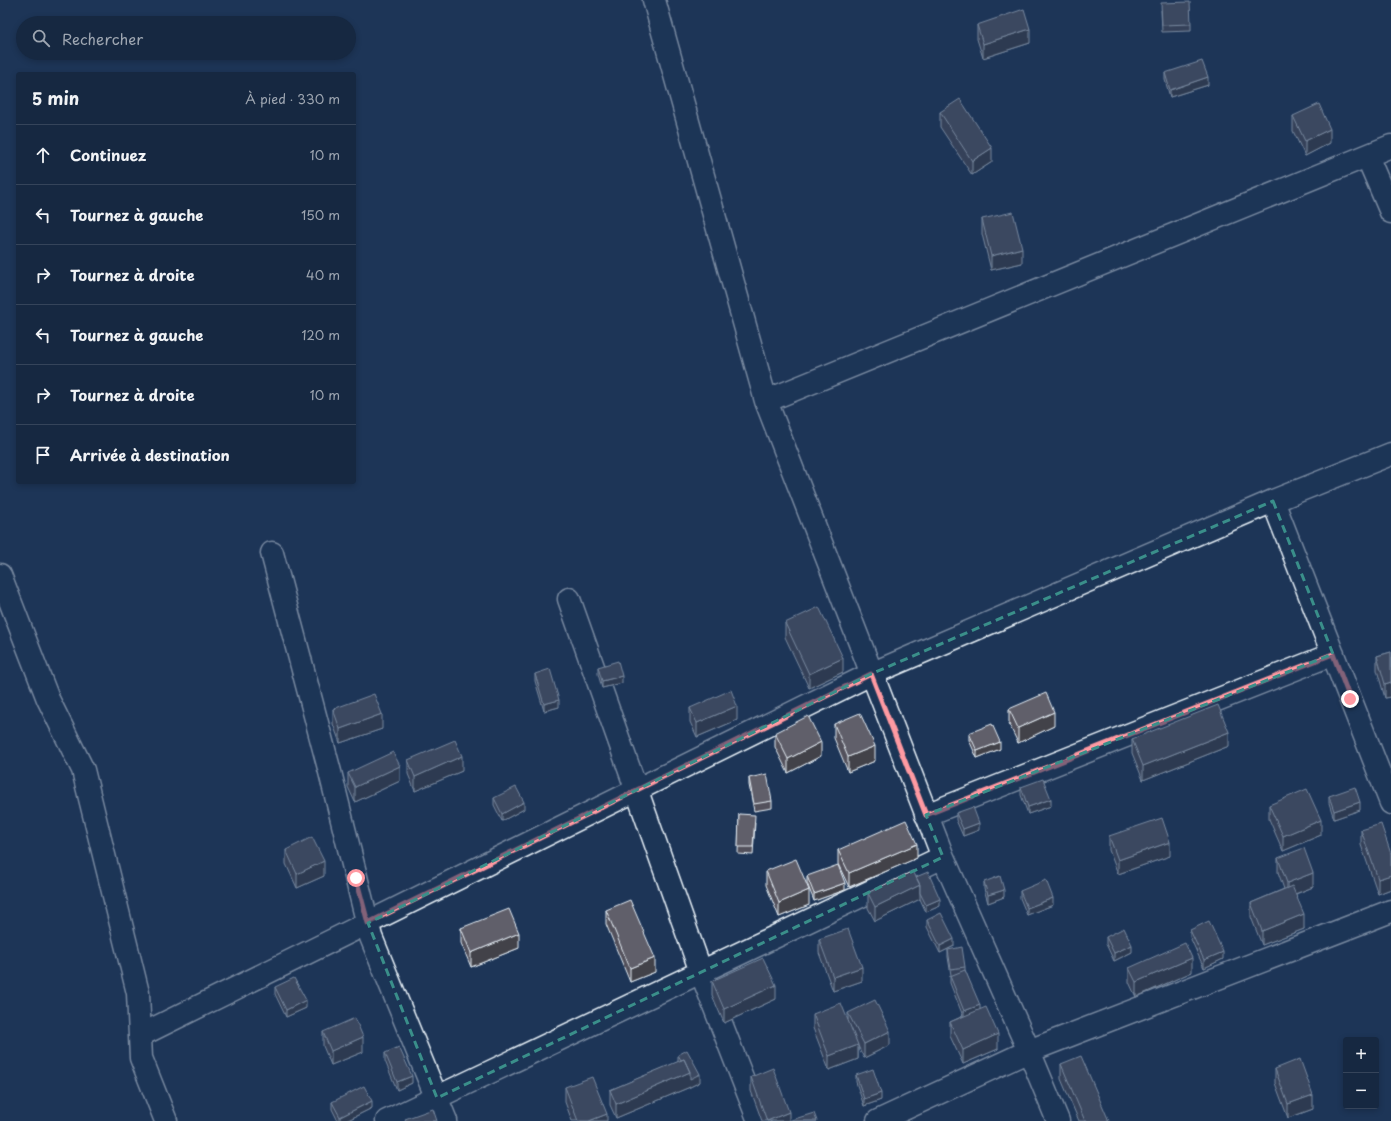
<!DOCTYPE html>
<html lang="fr">
<head>
<meta charset="utf-8">
<style>
  body { margin:0; font-family:"Playpen Sans",sans-serif; background:#23344c; color:#f1f3f6 }
  .controls { position:absolute; right:12px; bottom:12px; display:grid; overflow:hidden; border-radius:4px; box-shadow:0 2px 6px #0003 }
  .controls button { width:36px; height:36px; display:grid; place-items:center; padding:0; border:0; border-bottom:1px solid #35445a; background:#162841; color:#f1f3f6; font:20px sans-serif }
  .stop { position:absolute; width:12px; height:12px; margin:-9px; border:3px solid #ff9aa2; border-radius:50%; background:#fff }
  .stop.end { background:#ff9aa2; border-color:#fff; box-shadow:0 1px 4px #0008 }
  .list { margin:0; padding:0; list-style:none }
  h2 { display:flex; justify-content:space-between; align-items:center; height:52px; margin:0; padding:0 16px; font-size:17px }
  h2 small { font-size:13px; font-weight:400; color:#9ea6b1 }
  .list li { display:grid; grid-template-columns:26px 1fr auto; gap:12px; align-items:center; box-sizing:border-box; height:60px; padding:0 16px; border-top:1px solid #35445a }
  .list b { display:block; font-size:15px; white-space:nowrap }
  .list em { font-size:13px; font-style:normal; color:#9ea6b1 }
  .icon { flex:none; width:22px; height:22px; fill:none; stroke:currentColor; stroke-width:2; stroke-linecap:round; stroke-linejoin:round }
  .map { position:relative; flex:none; width:1391px; height:1121px; overflow:hidden }
  .search { position:absolute; background:#162841; box-shadow:0 2px 6px #0003; left:16px; top:16px; width:340px; height:44px; display:flex; align-items:center; gap:10px; box-sizing:border-box; padding:0 14px; border-radius:22px; color:#9ea6b1; font-size:15px }
  .panel { position:absolute; background:#162841; box-shadow:0 2px 6px #0003; left:16px; top:72px; width:340px; height:412px; border-radius:4px }
  .map>svg:first-child { display:block }
</style>
</head>
<body>
<div class="map">
<svg width="1391" height="1121" viewBox="0 0 1391 1121">
  <rect width="100%" height="100%" fill="#1d3557"/>
  <filter id="ink" filterUnits="userSpaceOnUse"><feTurbulence type="fractalNoise" baseFrequency=".025" numOctaves="2"/><feDisplacementMap in="SourceGraphic" scale="8" xChannelSelector="R" yChannelSelector="G"/><feConvolveMatrix kernelMatrix="1 2 1 2 8 2 1 2 1" color-interpolation-filters="sRGB"/></filter>
  <g filter="url(#ink)">
    <g fill="none" stroke-linecap="round" stroke-linejoin="round">
      <defs>
        <path id="minor" d="M654,0L766,401L943,857L1029,1051L1058,1121
          M1367,156L1391,212
          M766,401L1391,146
          M1273,501L1391,803
          M272,553L330,772L371,937L446,1121
          M0,575L48,699L83,770L138,993L141,1058L166,1121
          M569,599L701,972L759,1121
          M926,815L1333,654
          M141,1035L871,674L1273,501L1391,454
          M387,1121L943,857
          M878,1121L1029,1051L1391,911"/>
      </defs>
      <!-- minor casing -->
      <use href="#minor" stroke="#e8f1f8" stroke-width="25"/>
      <!-- minor -->
      <use href="#minor" stroke="#1d3557" stroke-width="22"/>
    </g>
    <!-- wall -->
    <path fill="#53515b" stroke="#e8f1f8" d="M1161,10L1191,24V31L1162,32Z
      M977,25L1030,43L983,58L977,39Z
      M1165,73L1208,85L1170,97L1165,80Z
      M940,112L992,162L972,175L940,127Z
      M1293,116L1330,143L1305,156L1293,131Z
      M982,219L1022,263L991,270L982,234Z
      M785,623L843,672L809,688L785,637Z
      M1391,652V697L1385,698L1377,670V656Z
      M598,667L622,683L602,688L598,674Z
      M535,674L559,707L544,711L535,681Z
      M690,708L737,720L697,737L690,722Z
      M333,709L382,729L340,743L333,724Z
      M1009,709L1054,726L1018,743L1009,724Z
      M834,724L875,761L848,772L834,738Z
      M775,733L821,756L788,773L775,747Z
      M969,733L1000,749L977,758L969,740Z
      M1132,739L1229,746L1143,780L1132,753Z
      M408,760L462,771L415,791L408,774Z
      M348,773L400,781L355,802L348,787Z
      M749,778L772,801V808L754,811L749,785Z
      M1021,787L1051,806L1028,814L1021,795Z
      M1329,796L1360,810L1334,819L1329,803Z
      M494,798L524,809L502,821L494,805Z
      M1269,805L1321,835L1283,851L1269,819Z
      M956,813L979,830L963,836L956,820Z
      M739,814L755,822L753,855L738,854Z
      M1361,830L1391,854V889L1378,894L1361,845Z
      M1109,836L1170,856L1118,874L1109,850Z
      M286,850L324,876L297,888L286,864Z
      M838,850L917,858L849,887L838,864Z
      M1278,858L1313,887L1296,894L1304,929L1262,945L1251,917V903L1284,889L1278,872Z
      M766,871L809,905L779,917L766,885Z
      M807,876L845,890L814,901L807,883Z
      M916,877L940,906L926,912L920,899L875,921L868,908V893Z
      M984,882L1004,897L988,903L984,889Z
      M1020,891L1053,905L1027,915L1020,898Z
      M606,910L655,972L630,982L606,924Z
      M927,920L954,946L940,953L927,927Z
      M461,928L519,948L471,967L461,943Z
      M1190,930L1223,959L1204,968L1190,937Z
      M1106,937L1132,952L1114,961L1106,944Z
      M819,939L862,981L833,991L819,953Z
      M948,950L965,967V970L980,1009L998,1049L963,1064L950,1036V1022L963,1016L950,983V976L951,975L948,957Z
      M1129,968L1192,972L1136,997L1129,982Z
      M712,981L776,999L724,1023L712,995Z
      M275,987L306,1008L286,1017L275,994Z
      M848,1013L890,1045L864,1058L858,1046V1059L829,1070L813,1028V1014L848,1020Z
      M323,1032L363,1052L331,1065L323,1046Z
      M385,1053L412,1083L397,1090L385,1061Z
      M678,1055L700,1082L690,1087L616,1118L610,1105V1090L678,1062Z
      M1061,1064L1109,1121H1079L1061,1079Z
      M1275,1069L1313,1109L1288,1118L1275,1083Z
      M856,1075L881,1100L864,1106L856,1082Z
      M751,1077L789,1121H817H762L751,1091Z
      M565,1087L607,1121H572L565,1102Z
      M332,1102L372,1108L346,1121H338L332,1109Z"/>
    <!-- shaded-wall -->
    <path fill="#43424a" stroke="#e8f1f8" d="M1030,29V43L983,58V44Z
      M1208,77V85L1170,97V90Z
      M1330,129V143L1305,156V141Z
      M992,148V162L972,175V161Z
      M1022,248V263L991,270V256Z
      M843,658V672L809,688V674Z
      M622,676V683L602,688V681Z
      M1391,682V697L1385,698V684Z
      M559,700V707L544,711V704Z
      M737,706V720L697,737V723Z
      M1054,712V726L1018,743V728Z
      M382,714V729L340,743V729Z
      M1229,732V746L1143,780V766Z
      M821,742V756L788,773V759Z
      M1000,742V749L977,758V751Z
      M875,746V761L848,772V757Z
      M462,756V771L415,791V777Z
      M400,766V781L355,802V787Z
      M1051,799V806L1028,814V807Z
      M524,802V809L502,821V814Z
      M1360,802V810L1334,819V811Z
      M1321,820V835L1283,851V836Z
      M979,823V830L963,836V829Z
      M1170,842V856L1118,874V860Z
      M917,844V858L849,887V873Z
      M324,861V876L297,888V874Z
      M1313,873V887L1287,897V883Z
      M1391,875V889L1378,894V879Z
      M845,883V890L814,901V894Z
      M920,885V899L875,921V907Z
      M809,890V905L779,917V903Z
      M1004,890V897L988,903V895Z
      M1053,898V905L1027,915V908Z
      M940,899V906L926,912V905Z
      M1304,914V929L1262,945V931Z
      M519,933V948L471,967V953Z
      M954,939V946L940,953V946Z
      M1132,945V952L1114,961V953Z
      M1223,952V959L1204,968V960Z
      M655,958V972L630,982V968Z
      M1192,958V972L1136,997V982Z
      M862,967V981L833,991V977Z
      M776,985V999L724,1023V1009Z
      M306,1000V1008L286,1017V1010Z
      M980,1005V1012L964,1018V1011Z
      M890,1031V1045L864,1058V1044Z
      M998,1034V1049L963,1064V1050Z
      M363,1037V1052L331,1065V1051Z
      M858,1045V1059L829,1070V1056Z
      M690,1072L700,1074V1082L690,1087L616,1118V1104Z
      M412,1076V1083L397,1090V1082Z
      M881,1093V1100L864,1106V1099Z
      M1313,1095V1109L1288,1118V1104Z
      M372,1101V1108L346,1121H340V1117Z
      M789,1112V1121H767Z
      M607,1114V1121H589Z"/>
    <!-- building -->
    <path fill="#605e6a" stroke="#e8f1f8" d="M1190,2L1191,24L1162,25L1161,3Z
      M1024,9L1030,29L983,44L977,25Z
      M1202,61L1208,77L1170,90L1165,73Z
      M960,99L992,148L972,161L940,112Z
      M1319,104L1330,129L1305,141L1293,116Z
      M1013,212L1022,248L991,256L982,219Z
      M819,607L843,658L809,674L785,623Z
      M1391,652V682L1385,684L1377,656Z
      M618,661L622,676L602,681L598,667Z
      M550,669L559,700L544,704L535,674Z
      M731,690L737,706L697,723L690,708Z
      M1046,693L1054,712L1018,728L1009,709Z
      M374,694L382,714L340,729L333,709Z
      M1218,705L1229,732L1143,766L1132,739Z
      M860,713L875,746L848,757L834,724Z
      M808,716L821,742L788,759L775,733Z
      M992,724L1000,742L977,751L969,733Z
      M455,740L462,756L415,777L408,760Z
      M393,752L400,766L355,787L348,773Z
      M767,774L772,801L754,804L749,778Z
      M1043,779L1051,799L1028,807L1021,787Z
      M516,787L524,802L502,814L494,798Z
      M1355,787L1360,802L1334,811L1329,796Z
      M1307,789L1321,820L1283,836L1269,805Z
      M973,807L979,823L963,829L956,813Z
      M739,814L755,815L753,847H738Z
      M1162,818L1170,842L1118,860L1109,836Z
      M906,820L917,844L849,873L838,850Z
      M1381,824L1391,854V875L1378,879L1361,830Z
      M312,837L324,861L297,874L286,850Z
      M1304,848L1313,873L1287,883L1278,858Z
      M796,859L809,890L779,903L766,871Z
      M838,865L845,883L814,894L807,876Z
      M913,871L920,885L875,907L868,893Z
      M928,872L940,899L926,905L920,893V885L916,877Z
      M1000,876L1004,890L988,895L984,882Z
      M1046,880L1053,898L1027,908L1020,891Z
      M1292,886L1304,914L1262,931L1251,903Z
      M630,900L655,958L630,968L606,910Z
      M509,909L519,933L471,953L461,928Z
      M941,913L954,939L940,946L927,920Z
      M1209,921L1223,952L1204,960L1190,930Z
      M1124,928L1132,945L1114,953L1106,937Z
      M848,929L862,967L833,977L819,939Z
      M1185,943L1192,958L1136,982L1129,968Z
      M962,947L965,967L951,969L948,950Z
      M763,958L776,985L724,1009L712,981Z
      M965,970L980,1005L964,1011L950,976Z
      M294,978L306,1000L286,1010L275,987Z
      M875,1000L890,1031L864,1044L848,1013Z
      M841,1003L858,1045L829,1056L813,1014Z
      M986,1007L998,1034L963,1050L950,1022Z
      M355,1018L363,1037L331,1051L323,1032Z
      M399,1047L412,1076L397,1082L385,1053Z
      M687,1050L700,1074L690,1079V1072L684,1059L681,1060L678,1055Z
      M1081,1056L1109,1121H1085L1061,1064Z
      M684,1059L690,1072L616,1104L610,1090Z
      M1300,1059L1313,1095L1288,1104L1275,1069Z
      M773,1068L789,1112L767,1121L751,1077Z
      M873,1069L881,1093L864,1099L856,1075Z
      M592,1077L607,1114L589,1121H578L565,1087Z
      M364,1086L372,1101L340,1117L332,1102Z
      M433,1109L437,1121H406L405,1119Z
      M814,1113L817,1121H788Z"/>
  </g>
  <g fill="none" stroke-linecap="round" stroke-linejoin="round" filter="url(#ink)">
    <!-- route -->
    <path stroke="#ff9aa2" stroke-width="5" d="M356,878L368,923L871,674L926,815L1333,654L1350,699"/>
  </g>
  <!-- marked area -->
  <path d="M0 0H1391V1121H0ZM1273,501L1333,654L926,815L943,857L437,1098L368,923L871,674Z" fill="#1d3557" fill-opacity=".55" fill-rule="evenodd"/>
  <path fill="none" stroke="#3a8f8a" stroke-width="3" stroke-dasharray="8 5" stroke-linejoin="round" d="M1273,501L1333,654L926,815L943,857L437,1098L368,923L871,674Z"/>
</svg>
<div class="controls">
<button>+</button>
<button>−</button>
</div>
<div class="stop" style="left:356px;top:878px"></div>
<div class="stop end" style="left:1350px;top:699px"></div>
<div class="search"><svg class="icon" aria-label="search" viewBox="0 0 24 24"><circle cx="10" cy="10" r="6"/><path d="M15 15l6 6"/></svg>Rechercher</div>
<section class="panel">
<h2>5 min<small>À pied · 330 m</small></h2>
<ul class="list">
<li><svg class="icon" aria-label="ahead" viewBox="0 0 24 24"><path d="M12 20V5M6 11l6-6 6 6"/></svg><div><b>Continuez</b></div><em>10 m</em></li>
<li><svg class="icon" aria-label="left" viewBox="0 0 24 24"><path d="M17 20v-9H6M10 6l-5 5 5 5"/></svg><div><b>Tournez à gauche</b></div><em>150 m</em></li>
<li><svg class="icon" aria-label="right" viewBox="0 0 24 24"><path d="M7 20v-9h11M14 6l5 5-5 5"/></svg><div><b>Tournez à droite</b></div><em>40 m</em></li>
<li><svg class="icon" aria-label="left" viewBox="0 0 24 24"><path d="M17 20v-9H6M10 6l-5 5 5 5"/></svg><div><b>Tournez à gauche</b></div><em>120 m</em></li>
<li><svg class="icon" aria-label="right" viewBox="0 0 24 24"><path d="M7 20v-9h11M14 6l5 5-5 5"/></svg><div><b>Tournez à droite</b></div><em>10 m</em></li>
<li><svg class="icon" aria-label="arrive" viewBox="0 0 24 24"><path d="M6 21V4h12l-3 4 3 4H6"/></svg><div><b>Arrivée à destination</b></div></li>
</ul>
</section>
</div>
</body>
</html>
